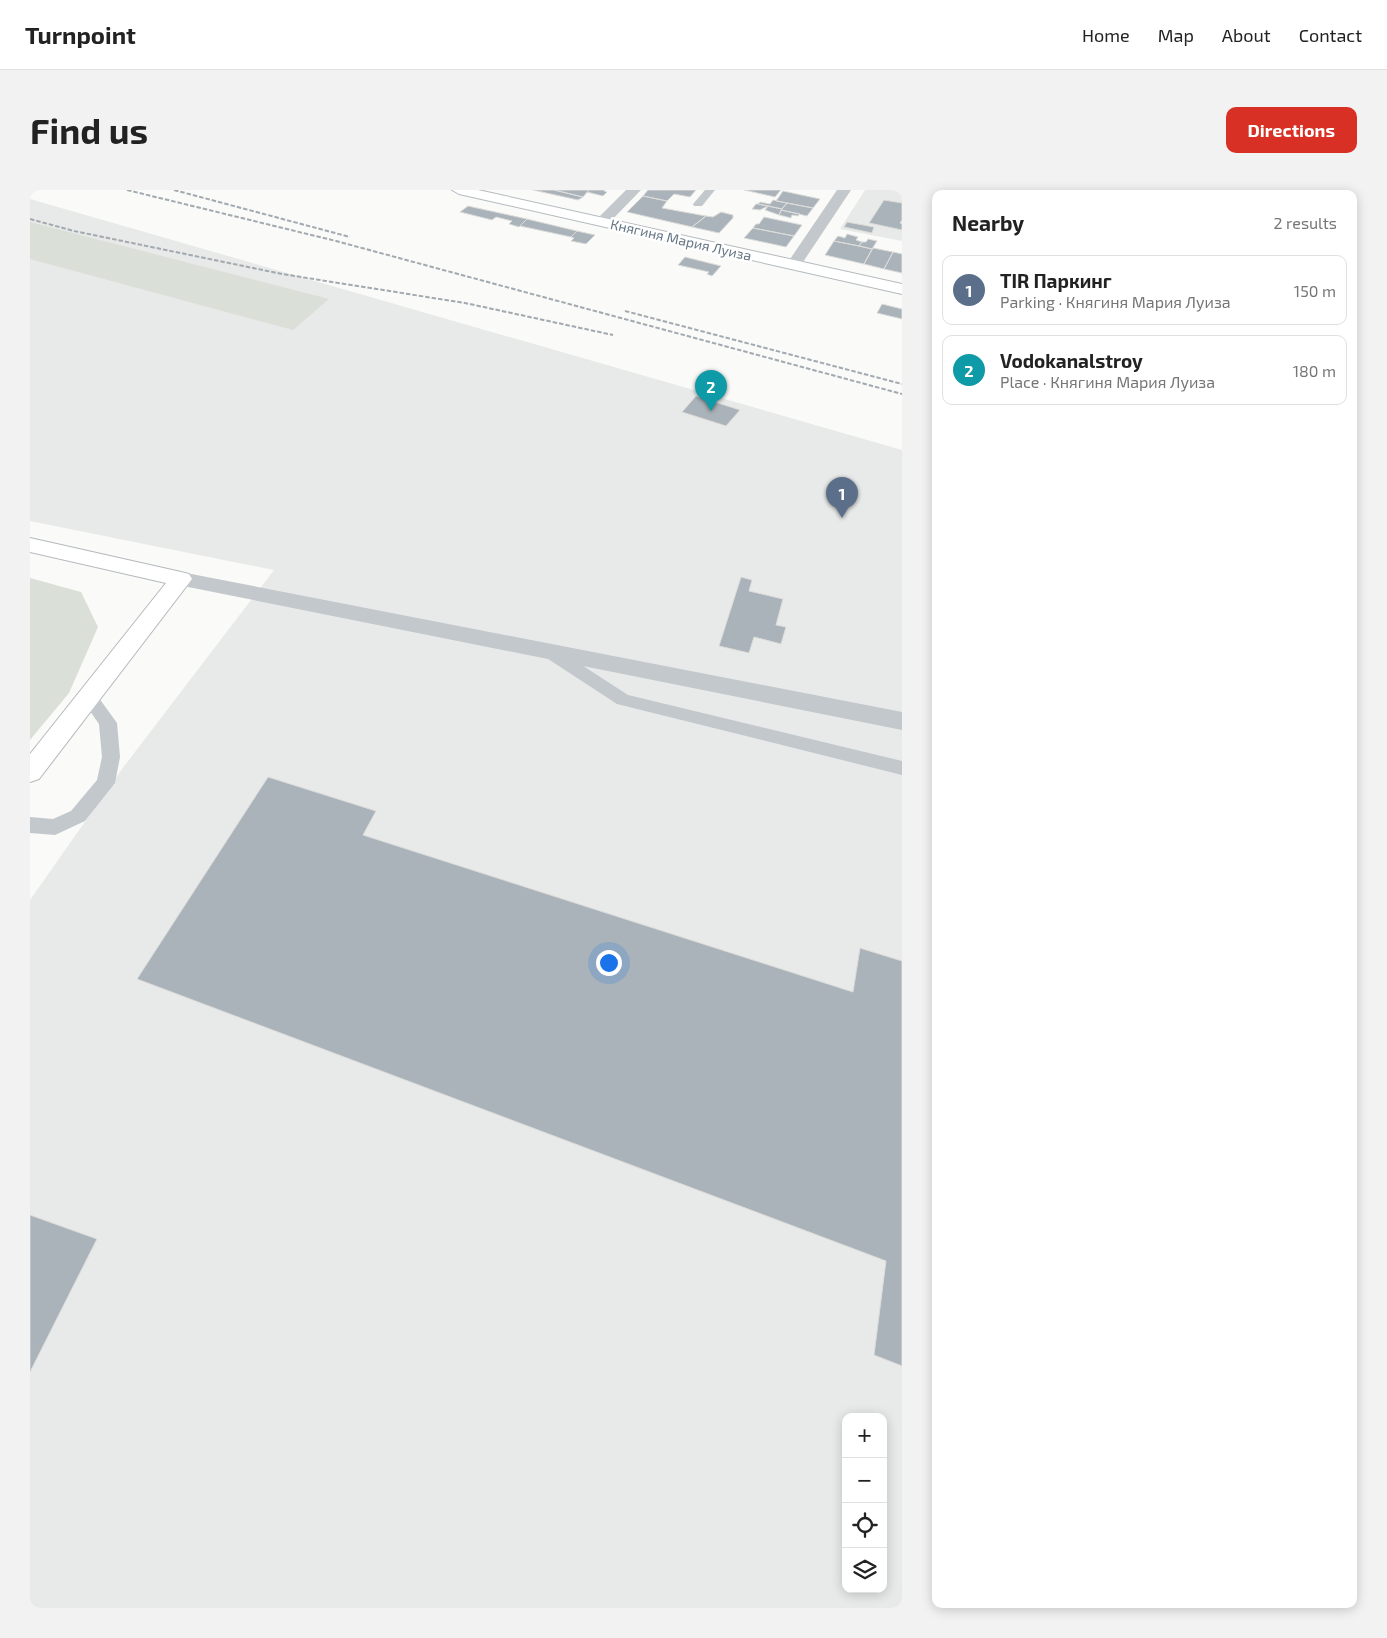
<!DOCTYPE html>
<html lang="en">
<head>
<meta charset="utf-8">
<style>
  body { margin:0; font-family:"Exo 2",sans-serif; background:#f2f2f2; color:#222 }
  .controls { position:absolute; right:15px; bottom:15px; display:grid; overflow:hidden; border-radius:10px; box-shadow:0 2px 12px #0003 }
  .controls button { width:45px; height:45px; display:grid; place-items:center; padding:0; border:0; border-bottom:1px solid #e0e0e0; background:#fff; color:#222; font:25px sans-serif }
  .you { position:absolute; left:578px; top:772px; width:18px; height:18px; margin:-12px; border:4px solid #fff; border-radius:50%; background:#1a73e8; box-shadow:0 0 0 8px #1a73e833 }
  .badge { display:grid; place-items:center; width:32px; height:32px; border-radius:50%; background:#d93025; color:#fff; font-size:16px; font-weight:700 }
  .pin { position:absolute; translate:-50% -41px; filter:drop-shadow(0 1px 2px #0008) }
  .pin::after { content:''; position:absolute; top:26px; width:18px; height:15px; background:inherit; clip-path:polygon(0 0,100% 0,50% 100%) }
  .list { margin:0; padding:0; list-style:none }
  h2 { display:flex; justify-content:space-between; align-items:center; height:65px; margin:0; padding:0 20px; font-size:21px }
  h2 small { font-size:16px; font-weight:400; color:#767676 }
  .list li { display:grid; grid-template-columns:32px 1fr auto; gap:15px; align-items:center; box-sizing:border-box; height:70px; margin:0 10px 10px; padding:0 10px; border:1px solid #e0e0e0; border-radius:10px }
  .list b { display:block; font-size:19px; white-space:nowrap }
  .list p { margin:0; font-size:16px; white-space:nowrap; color:#767676 }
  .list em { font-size:16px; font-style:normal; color:#767676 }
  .icon { flex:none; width:28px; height:28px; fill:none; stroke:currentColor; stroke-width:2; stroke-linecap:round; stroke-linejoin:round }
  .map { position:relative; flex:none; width:872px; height:1418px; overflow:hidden; border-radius:10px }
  header { display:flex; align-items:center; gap:30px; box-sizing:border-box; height:70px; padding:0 25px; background:#fff; border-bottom:1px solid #e0e0e0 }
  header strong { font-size:24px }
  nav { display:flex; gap:28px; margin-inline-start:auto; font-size:18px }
  .intro { display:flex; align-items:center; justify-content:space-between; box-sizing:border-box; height:120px; padding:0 30px }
  h1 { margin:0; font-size:35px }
  .button { padding:12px 22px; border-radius:10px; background:#d93025; color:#fff; font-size:18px; font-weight:700 }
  main { display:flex; gap:30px; padding:0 30px }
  aside { flex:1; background:#fff; border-radius:10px; box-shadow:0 2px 12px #0003 }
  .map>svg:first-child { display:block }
</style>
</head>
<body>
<header>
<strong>Turnpoint</strong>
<nav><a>Home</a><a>Map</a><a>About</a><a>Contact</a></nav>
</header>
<div class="intro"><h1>Find us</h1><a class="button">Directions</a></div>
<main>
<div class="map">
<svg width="872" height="1418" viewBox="0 0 872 1418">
  <rect width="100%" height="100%" fill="#fafaf8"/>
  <!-- built -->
  <path fill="#e8e9e9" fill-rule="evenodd" d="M835,0H872V51L810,39Z
    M0,9L872,260V1418H0V710L92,579L244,380L0,331ZM816,1227H853V1399H816Z"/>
  <!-- green -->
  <path fill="#dadfd7" d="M0,32L299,109L263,140L0,69Z
    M0,388L51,402L68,437L39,503L0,550Z"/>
  <!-- building -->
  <path fill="#aab3b9" stroke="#dcdcda" d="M503,0H524L553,7L548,10Z
    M524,0H559L553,7Z
    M559,0H575L574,1L577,2L573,6L557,2Z
    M618,0H666L660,7L644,4L637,11L613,6Z
    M714,0H751L745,7Z
    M753,1L790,9L783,18L746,11Z
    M613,6L637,11L632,18L676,26L662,37L597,22Z
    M743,10L757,13L752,19L728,14L730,12L740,14Z
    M854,10L872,13V30L870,33L872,34V40L839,33Z
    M757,13L783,18L777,26L751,20Z
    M726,14H728L738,16L730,20L722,19Z
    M438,16L497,29L489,37L479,34L482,31L466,27L462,30L430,22Z
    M738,16L752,19L749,25L735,20Z
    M751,20L770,24L768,26L762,25L761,28L749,25Z
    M691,22L703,25V28L689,43L662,37L676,26L683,27Z
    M734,27L772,35L764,46L723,38L726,34H729Z
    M497,29L547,41L541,47L490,36Z
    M817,32L844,37L842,43L814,37Z
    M723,38L764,46L756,57L714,48Z
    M547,41L565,45L556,54L541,51L544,48L541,47Z
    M817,44L828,47L826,50L832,52L829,56L804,51L808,46L815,48Z
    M838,49L847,51L842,59L829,56L832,52H836Z
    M804,51L829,56L842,59L834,74L795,65Z
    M843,58L863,62L854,79L834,74Z
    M863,62L872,64V83L854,79Z
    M655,67L691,76L682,86L677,84L679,82L648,75Z
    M852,114L872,119V129L847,123Z
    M666,206L710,220L696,236L652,222Z
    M711,387L722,390L719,401L753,409L746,435L756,437L751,454L724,447L719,463L689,456Z
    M238,587L346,621L333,645L823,802L830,758L872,771V1176L844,1165L856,1071L107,789Z
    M0,1025L67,1049L0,1182Z"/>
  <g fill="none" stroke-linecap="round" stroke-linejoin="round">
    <defs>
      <path id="secondary" d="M422,0H448L872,94V104L429,4Z"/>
      <path id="trunk" d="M0,348L151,382L159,384L162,389L9,589L0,592V564L136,393L0,362Z"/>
    </defs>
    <!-- secondary casing -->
    <use href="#secondary" stroke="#b3babf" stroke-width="2"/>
    <!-- trunk casing -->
    <use href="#trunk" stroke="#b4b9bd" stroke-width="2"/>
    <!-- service -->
    <path fill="#c3c8cc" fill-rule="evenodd" d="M675,0H685L672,16H664L663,14Z
      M518,455L524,457L598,505L872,571V585L587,514L512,465L510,461L512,457Z
      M60,502L66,504L87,533L90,567L85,593L55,631L25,645L0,643V627L23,629L41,621L67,590L72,567L69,534L51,508L54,504Z"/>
    <!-- minor -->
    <path fill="#c3c8cc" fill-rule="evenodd" d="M596,0H611L577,35H567L565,32L567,29Z
      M807,0H821L769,78H759L756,75Z
      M151,382L872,522V540L143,394L140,389L143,384Z"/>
    <!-- secondary -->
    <use href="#secondary" fill="#fff" fill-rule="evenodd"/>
    <!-- trunk -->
    <use href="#trunk" fill="#fff" fill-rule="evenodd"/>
    <!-- rail -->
    <path stroke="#a2aab0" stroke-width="2" stroke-dasharray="4.5 2" stroke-linecap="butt" d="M97,0L306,51L872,204
      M144,0L320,47
      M0,29L44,41L252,84L435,113L583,145
      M595,121L872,194"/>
  </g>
  <g text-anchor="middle" stroke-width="5" stroke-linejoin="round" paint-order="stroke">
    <!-- far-street labels -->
    <g font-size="14" fill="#657683" stroke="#fff">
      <text transform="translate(651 50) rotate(13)" y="5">Княгиня Мария Луиза</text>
    </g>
  </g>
</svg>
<div class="controls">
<button>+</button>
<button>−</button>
<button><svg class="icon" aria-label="locate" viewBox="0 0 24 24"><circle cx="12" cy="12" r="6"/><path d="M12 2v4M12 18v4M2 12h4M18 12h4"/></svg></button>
<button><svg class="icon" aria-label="layers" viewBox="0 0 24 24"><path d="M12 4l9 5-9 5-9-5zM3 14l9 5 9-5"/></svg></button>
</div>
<div class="you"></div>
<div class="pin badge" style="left:812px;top:328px;background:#5c6f8a">1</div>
<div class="pin badge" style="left:681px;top:221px;background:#0f9aa8">2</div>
</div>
<aside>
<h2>Nearby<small>2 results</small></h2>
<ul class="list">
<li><span class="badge" style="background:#5c6f8a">1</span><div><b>TIR Паркинг</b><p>Parking · Княгиня Мария Луиза</p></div><em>150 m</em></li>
<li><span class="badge" style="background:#0f9aa8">2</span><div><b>Vodokanalstroy</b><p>Place · Княгиня Мария Луиза</p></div><em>180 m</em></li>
</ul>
</aside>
</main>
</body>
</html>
